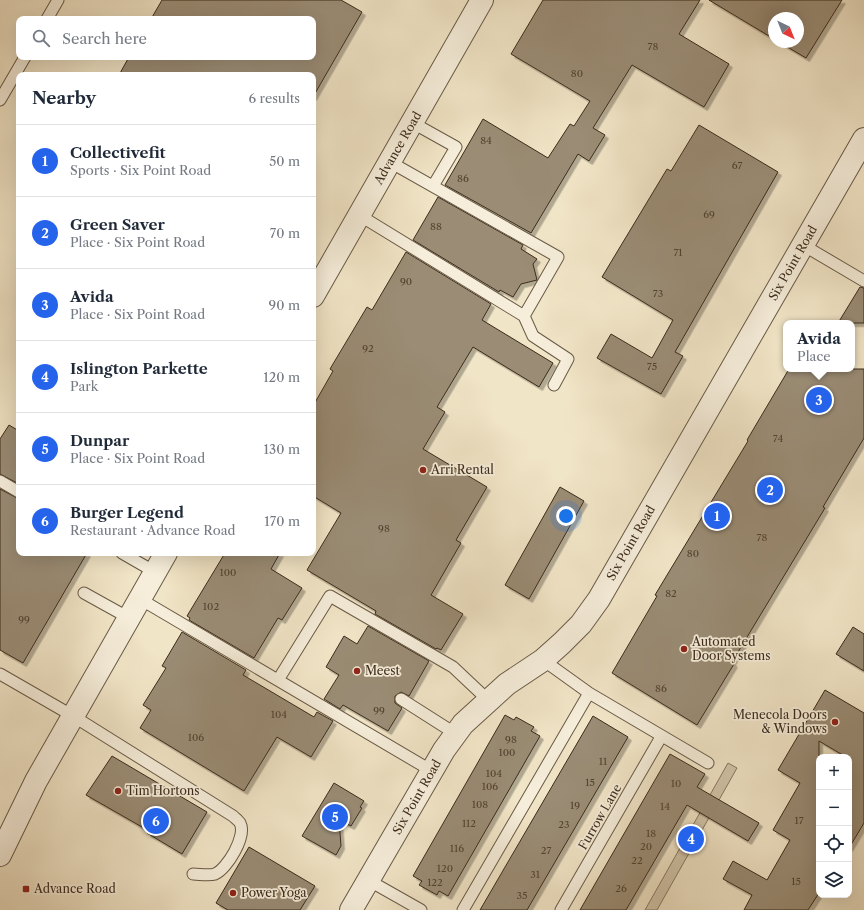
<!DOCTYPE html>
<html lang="en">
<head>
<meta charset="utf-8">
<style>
  body { margin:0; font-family:"Libre Caslon Text",serif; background:#f6f6f7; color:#1f2937 }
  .controls { position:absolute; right:12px; bottom:12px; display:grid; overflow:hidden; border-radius:8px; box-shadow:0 4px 16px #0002 }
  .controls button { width:36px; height:36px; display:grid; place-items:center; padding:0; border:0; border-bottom:1px solid #e0e1e3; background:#fff; color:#1f2937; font:20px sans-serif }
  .compass { position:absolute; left:768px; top:12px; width:36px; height:36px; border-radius:50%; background:#fff; box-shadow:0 4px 16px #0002; rotate:137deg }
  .you { position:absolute; left:566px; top:516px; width:14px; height:14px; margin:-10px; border:3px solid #fff; border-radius:50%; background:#1a73e8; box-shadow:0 0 0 6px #1a73e833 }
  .badge { display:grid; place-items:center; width:26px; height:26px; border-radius:50%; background:#2563eb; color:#fff; font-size:13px; font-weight:700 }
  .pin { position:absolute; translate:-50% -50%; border:2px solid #fff; box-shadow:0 1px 4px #0006 }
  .popup { position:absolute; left:783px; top:320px; width:72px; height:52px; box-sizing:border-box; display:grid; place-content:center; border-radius:8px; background:#fff; filter:drop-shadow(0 1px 3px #0005); font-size:13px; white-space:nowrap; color:#747a83 }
  .popup b { font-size:15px; color:#1f2937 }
  .popup::after { content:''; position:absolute; left:50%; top:100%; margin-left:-8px; border:8px solid transparent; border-top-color:#fff }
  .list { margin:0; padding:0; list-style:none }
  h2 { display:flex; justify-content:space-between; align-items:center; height:52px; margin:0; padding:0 16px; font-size:17px }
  h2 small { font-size:13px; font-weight:400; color:#747a83 }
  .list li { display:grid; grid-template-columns:26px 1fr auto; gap:12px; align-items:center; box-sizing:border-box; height:72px; padding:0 16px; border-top:1px solid #e0e1e3 }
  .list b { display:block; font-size:15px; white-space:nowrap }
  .list p { margin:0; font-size:13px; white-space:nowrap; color:#747a83 }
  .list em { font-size:13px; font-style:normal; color:#747a83 }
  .icon { flex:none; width:22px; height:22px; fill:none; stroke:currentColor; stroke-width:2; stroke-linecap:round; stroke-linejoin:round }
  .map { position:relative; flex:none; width:864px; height:910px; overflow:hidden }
  .search { position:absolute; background:#fff; box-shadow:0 4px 16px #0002; left:16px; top:16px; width:300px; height:44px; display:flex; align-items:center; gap:10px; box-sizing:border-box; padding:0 14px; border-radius:8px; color:#747a83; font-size:15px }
  .panel { position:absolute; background:#fff; box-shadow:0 4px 16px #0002; left:16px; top:72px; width:300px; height:484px; border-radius:8px }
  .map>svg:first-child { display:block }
</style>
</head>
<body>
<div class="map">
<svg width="864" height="910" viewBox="0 0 864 910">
  <defs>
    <filter id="shadow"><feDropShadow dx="3.5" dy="3.5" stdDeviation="0" flood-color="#0004"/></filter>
  </defs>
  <rect width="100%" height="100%" fill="#f1e5c7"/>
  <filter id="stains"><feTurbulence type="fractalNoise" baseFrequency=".005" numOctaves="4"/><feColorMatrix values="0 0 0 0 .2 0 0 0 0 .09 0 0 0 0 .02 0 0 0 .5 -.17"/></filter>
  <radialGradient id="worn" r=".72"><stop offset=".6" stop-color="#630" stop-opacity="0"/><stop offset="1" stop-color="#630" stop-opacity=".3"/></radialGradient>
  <!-- green -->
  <path fill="#d2c5aa" stroke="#867862" d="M728,763L737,768L657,910H645Z"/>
  <!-- building -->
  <path fill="#9a8c74" stroke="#3b2b1b" filter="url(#shadow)" d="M162,0H341L362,12L313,97V75H119L129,57H313V19H151Z
    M543,0H700L679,34L729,64L704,107L632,65L593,128L605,135L589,161L578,154L531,233L445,185L483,119L548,158L570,124L574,126L590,101L511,54Z
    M709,0H842L806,58L779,42H798V18H774V39Z
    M699,125L778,172L675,352L683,356L661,394L597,358L611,334L652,358L673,320L602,277L667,169L671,171Z
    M438,197L523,245L521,249L537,259L533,264L537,280L521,284L513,297L500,290L499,292L413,240Z
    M406,252L491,304L482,320L553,363L539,387L473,347L437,407L445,412L423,449L487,487L456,540L461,543L431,595L463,614L441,650L437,648L436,649L375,614L376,611L307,570L341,513L313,496V406L333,371L330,369L367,307L372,310Z
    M860,287L864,288V323H838Z
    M789,369H864V438L823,507L825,508L732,662L734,664L697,725L612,673L657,596L655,595L748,441L747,440Z
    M9,425L19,431V484L0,474V439Z
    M560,487L584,501L529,599L505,585Z
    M0,489L19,499V553H87L23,663L0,650Z
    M225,553H280L271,569L302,588L282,620L278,618L254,658L189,620L190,618L187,616Z
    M368,626L429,661L409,696L401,692L395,696V703L402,708L388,731L343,705L340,709L324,699L339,675L326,667L344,636L357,644Z
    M853,627L864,634V671L836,654Z
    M182,632L246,670L243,675L314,717L317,712L333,721L311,757L277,737L244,791L140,728L151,710L143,705L166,668L162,666Z
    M825,690L864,713V823L849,848V757H846L819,741V893L808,910H744L752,895L723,879L733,861L767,880L790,840L773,830L800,783L778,770Z
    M505,715L514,720L516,717L534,727L531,731L540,736L448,896L439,891L437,895L419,885L422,881L413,876Z
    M593,716L628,737L527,910H480Z
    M670,754L705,774L697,787L759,823L748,841L687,805L626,910H580Z
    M112,756L207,812L182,854L147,833L149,831L86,795Z
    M334,783L364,801L360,807L362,808L351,826L339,820L341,846L336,855L302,836Z
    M249,847L315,886L300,910H228L216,903Z"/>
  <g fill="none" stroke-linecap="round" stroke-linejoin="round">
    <defs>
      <path id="service" d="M47,19L58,0
        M0,100L25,57
        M413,123L456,147L433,186
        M359,215L524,316L558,257L390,162
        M803,245L864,281
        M524,316L533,336L568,359L554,385
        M0,481L19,492
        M122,553L155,572
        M84,593L129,618
        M140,599L432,771
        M543,660L589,693L708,763
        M0,674L73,716L233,816C235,818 239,821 240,823C247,836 227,869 215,874C209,876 199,874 193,874
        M278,680L330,596L453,667L488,700
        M401,699L456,734
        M368,880L421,910
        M463,910L589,693
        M561,910L661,737"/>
      <path id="minor" d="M313,296L482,0
        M0,855L36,781L166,553
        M351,910L444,750L463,724L507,684L543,660L562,643L581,624L599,599L864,139"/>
    </defs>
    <!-- service casing -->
    <use href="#service" stroke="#685a46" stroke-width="13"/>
    <!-- minor casing -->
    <use href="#minor" stroke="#685a46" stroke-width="24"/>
    <!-- service -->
    <use href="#service" stroke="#f6eedb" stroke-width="11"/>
    <!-- minor -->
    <use href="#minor" stroke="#f6eedb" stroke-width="22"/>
  </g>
  <!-- markers -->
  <g fill="#8f2418" stroke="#f6eedb" stroke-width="1.5">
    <circle cx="423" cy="470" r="4"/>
    <circle cx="684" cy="649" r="4"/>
    <circle cx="357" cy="671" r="4"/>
    <circle cx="835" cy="722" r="4"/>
    <circle cx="118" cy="791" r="4"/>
    <rect x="22" y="885" width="8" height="8" rx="2"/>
    <circle cx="233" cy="893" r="4"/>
  </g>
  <g text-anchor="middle" stroke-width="3.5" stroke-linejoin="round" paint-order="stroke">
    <!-- number labels -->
    <g font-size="10" fill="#534331">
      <text x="653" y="50">78</text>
      <text x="577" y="77">80</text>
      <text x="486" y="144">84</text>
      <text x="737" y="169">67</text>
      <text x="463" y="182">86</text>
      <text x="709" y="218">69</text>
      <text x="436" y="230">88</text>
      <text x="678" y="256">71</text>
      <text x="406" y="285">90</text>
      <text x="658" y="297">73</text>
      <text x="368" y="352">92</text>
      <text x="652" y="370">75</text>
      <text x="778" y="442">74</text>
      <text x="384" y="532">98</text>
      <text x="762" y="541">78</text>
      <text x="693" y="557">80</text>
      <text x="228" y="576">100</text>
      <text x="671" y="597">82</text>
      <text x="211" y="610">102</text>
      <text x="24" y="623">99</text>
      <text x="661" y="692">86</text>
      <text x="379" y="714">99</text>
      <text x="279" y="718">104</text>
      <text x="196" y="741">106</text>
      <text x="511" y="743">98</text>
      <text x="507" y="756">100</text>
      <text x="603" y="765">11</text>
      <text x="494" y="777">104</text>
      <text x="590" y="786">15</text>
      <text x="676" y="787">10</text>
      <text x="490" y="790">106</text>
      <text x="480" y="808">108</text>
      <text x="575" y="809">19</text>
      <text x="665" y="810">14</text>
      <text x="799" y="824">17</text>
      <text x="469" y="827">112</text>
      <text x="564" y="828">23</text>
      <text x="651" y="837">18</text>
      <text x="646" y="850">20</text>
      <text x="457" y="852">116</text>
      <text x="546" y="854">27</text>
      <text x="637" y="864">22</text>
      <text x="445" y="872">120</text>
      <text x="535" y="878">31</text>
      <text x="796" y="885">15</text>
      <text x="435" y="886">122</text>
      <text x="621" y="892">26</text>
      <text x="522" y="899">35</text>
    </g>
    <!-- street labels -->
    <g font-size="12" fill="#3b2b1b" stroke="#f6eedb">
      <text transform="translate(398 148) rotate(-60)" y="4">Advance Road</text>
      <text transform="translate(793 263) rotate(-60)" y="4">Six Point Road</text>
      <text transform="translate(631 543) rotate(-60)" y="4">Six Point Road</text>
      <text transform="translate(417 797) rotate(-60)" y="4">Six Point Road</text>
      <text transform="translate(600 817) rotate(-60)" y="4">Furrow Lane</text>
    </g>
    <!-- poi labels -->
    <g font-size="12" fill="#3b2b1b" stroke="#f6eedb" text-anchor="start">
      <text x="431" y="474">Arri Rental</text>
      <text x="692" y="646">Automated<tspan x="692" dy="14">Door Systems</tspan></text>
      <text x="365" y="675">Meest</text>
      <text x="827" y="719" text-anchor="end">Menecola Doors<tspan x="827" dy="14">&amp; Windows</tspan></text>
      <text x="126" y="795">Tim Hortons</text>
      <text x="34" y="893">Advance Road</text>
      <text x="241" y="897">Power Yoga</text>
    </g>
  </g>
  <rect width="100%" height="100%" filter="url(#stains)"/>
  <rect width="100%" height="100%" fill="url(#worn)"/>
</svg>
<div class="controls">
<button>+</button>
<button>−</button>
<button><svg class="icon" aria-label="locate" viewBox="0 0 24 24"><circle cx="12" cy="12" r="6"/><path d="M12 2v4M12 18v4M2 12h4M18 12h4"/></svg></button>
<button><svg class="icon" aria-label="layers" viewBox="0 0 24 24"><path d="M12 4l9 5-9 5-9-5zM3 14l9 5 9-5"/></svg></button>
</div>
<svg class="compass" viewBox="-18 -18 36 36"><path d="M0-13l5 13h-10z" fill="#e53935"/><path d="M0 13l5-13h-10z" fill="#747a83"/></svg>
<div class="you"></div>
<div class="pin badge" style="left:717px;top:516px">1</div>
<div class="pin badge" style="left:770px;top:490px">2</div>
<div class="pin badge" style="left:819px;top:400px">3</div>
<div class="popup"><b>Avida</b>Place</div>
<div class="pin badge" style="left:691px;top:839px">4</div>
<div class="pin badge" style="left:335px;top:817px">5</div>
<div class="pin badge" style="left:156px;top:821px">6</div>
<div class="search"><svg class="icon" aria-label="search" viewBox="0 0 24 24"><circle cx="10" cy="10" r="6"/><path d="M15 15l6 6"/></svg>Search here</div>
<section class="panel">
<h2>Nearby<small>6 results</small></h2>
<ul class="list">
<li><span class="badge">1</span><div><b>Collectivefit</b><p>Sports · Six Point Road</p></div><em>50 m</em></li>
<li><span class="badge">2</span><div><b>Green Saver</b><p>Place · Six Point Road</p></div><em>70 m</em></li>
<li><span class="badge">3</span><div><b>Avida</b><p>Place · Six Point Road</p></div><em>90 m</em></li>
<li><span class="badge">4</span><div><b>Islington Parkette</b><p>Park</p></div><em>120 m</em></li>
<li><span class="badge">5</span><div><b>Dunpar</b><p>Place · Six Point Road</p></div><em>130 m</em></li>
<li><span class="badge">6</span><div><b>Burger Legend</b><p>Restaurant · Advance Road</p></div><em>170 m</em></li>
</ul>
</section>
</div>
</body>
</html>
